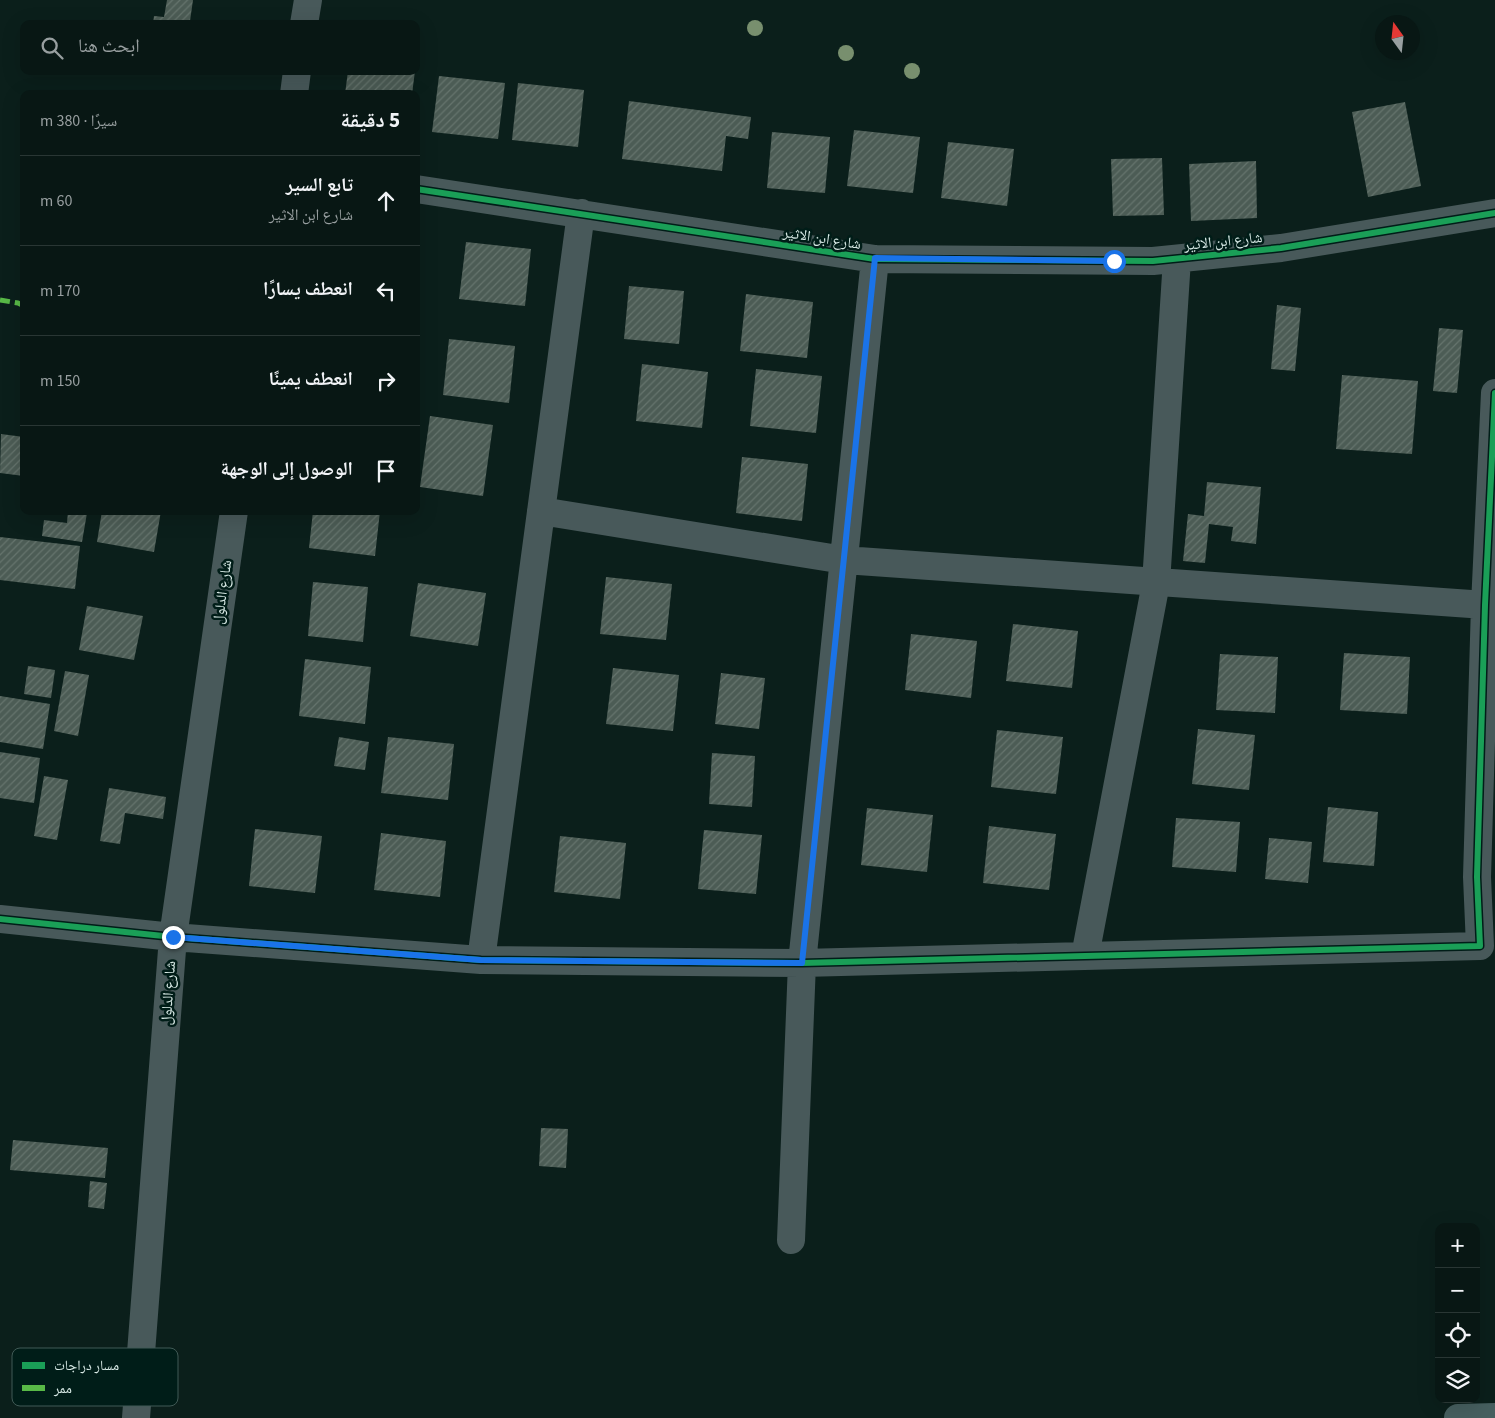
<!DOCTYPE html>
<html lang="ar">
<head>
<meta charset="utf-8">
<style>
  body { margin:0; font-family:"Source Sans 3","Noto Naskh Arabic",sans-serif; background:#162422; color:#f1f3f6; direction:rtl }
  .controls { position:absolute; right:15px; bottom:15px; display:grid; overflow:hidden; border-radius:10px; box-shadow:0 5px 20px #0002 }
  .controls button { width:45px; height:45px; display:grid; place-items:center; padding:0; border:0; border-bottom:1px solid #293634; background:#081714; color:#f1f3f6; font:25px sans-serif }
  .compass { position:absolute; left:1375px; top:15px; width:45px; height:45px; border-radius:50%; background:#081714; box-shadow:0 5px 20px #0002; rotate:345deg }
  .stop { position:absolute; width:15px; height:15px; margin:-11px; border:4px solid #1a73e8; border-radius:50%; background:#fff }
  .stop.end { background:#1a73e8; border-color:#fff; box-shadow:0 1px 5px #0008 }
  .list { margin:0; padding:0; list-style:none }
  h2 { display:flex; justify-content:space-between; align-items:center; height:65px; margin:0; padding:0 20px; font-size:21px }
  h2 small { font-size:16px; font-weight:400; color:#989fa0 }
  .list li { display:grid; grid-template-columns:32px 1fr auto; gap:15px; align-items:center; box-sizing:border-box; height:90px; padding:0 20px; border-top:1px solid #293634 }
  .list b { display:block; font-size:19px; white-space:nowrap }
  .list p { margin:0; font-size:16px; white-space:nowrap; color:#989fa0 }
  .list em { font-size:16px; font-style:normal; color:#989fa0 }
  .icon { flex:none; width:28px; height:28px; fill:none; stroke:currentColor; stroke-width:2; stroke-linecap:round; stroke-linejoin:round }
  .map { position:relative; flex:none; width:1495px; height:1418px; overflow:hidden; direction:ltr }
  .search { position:absolute; background:#081714; box-shadow:0 5px 20px #0002; left:20px; top:20px; width:400px; height:55px; display:flex; align-items:center; gap:12px; box-sizing:border-box; padding:0 18px; border-radius:10px; color:#989fa0; font-size:19px }
  .panel { position:absolute; background:#081714; box-shadow:0 5px 20px #0002; left:20px; top:90px; width:400px; height:425px; border-radius:10px; direction:rtl }
  .map>svg:first-child { display:block }
</style>
</head>
<body>
<div class="map">
<svg width="1495" height="1418" viewBox="0 0 1495 1418">
  <defs>
    <pattern id="building-hatch" width="6" height="6" patternUnits="userSpaceOnUse" patternTransform="scale(1.25)"><rect width="6" height="6" fill="#4c5c55"/><path d="M-1 1l2-2M0 6l6-6M5 7l2-2" fill="none" stroke="#65746d"/></pattern>
  </defs>
  <rect width="100%" height="100%" fill="#0b1f1b"/>
  <!-- building -->
  <path fill="url(#building-hatch)" d="M167,0H193L190,21L201,24H153L154,16L164,17Z
    M348,71H415L412,94H345Z
    M439,76L505,83L498,139L432,132Z
    M518,83L584,90L578,147L512,140Z
    M629,101L751,117L748,139L726,136L722,171L622,159Z
    M1405,102L1421,186L1368,197L1352,112Z
    M854,130L920,137L913,193L847,186Z
    M772,132L830,137L825,193L767,188Z
    M948,142L1014,149L1007,206L941,198Z
    M1162,158L1164,215L1113,216L1111,159Z
    M1256,161L1257,218L1191,221L1189,164Z
    M466,242L531,249L525,306L459,299Z
    M629,286L684,291L679,344L624,339Z
    M746,294L813,302L807,358L740,351Z
    M1277,305L1301,308L1295,371L1271,369Z
    M1439,328L1463,330L1457,393L1433,391Z
    M449,339L515,346L509,403L443,395Z
    M642,364L708,372L702,428L636,421Z
    M756,369L822,376L816,433L750,426Z
    M1342,375L1418,381L1412,454L1336,449Z
    M430,416L493,425L483,496L420,487Z
    M1,434L24,437V476L0,473Z
    M742,457L808,464L802,521L736,513Z
    M1207,482L1261,487L1256,544L1231,541L1233,527L1209,524L1205,563L1183,561L1188,514L1204,516Z
    M68,511L87,513L82,542L42,536L44,520L67,523Z
    M102,511H161L154,552L97,542Z
    M313,511H380L375,556L309,548Z
    M0,537L80,546L75,589L0,580Z
    M606,577L672,584L666,640L600,634Z
    M313,582L368,587L363,642L308,636Z
    M418,583L486,593L478,646L410,636Z
    M87,606L143,616L134,660L79,650Z
    M1013,624L1078,631L1072,688L1006,681Z
    M911,634L977,641L971,698L905,690Z
    M1344,653L1410,657L1407,714L1340,710Z
    M1220,654L1278,657L1275,713L1216,710Z
    M305,659L371,667L365,724L299,716Z
    M28,666L55,670L51,698L24,694Z
    M613,668L679,675L673,731L606,724Z
    M65,671L89,675L78,736L54,731Z
    M721,673L765,678L759,729L715,724Z
    M0,696L50,704L43,749L0,742Z
    M1198,729L1255,735L1249,790L1192,784Z
    M997,730L1063,737L1056,794L991,787Z
    M339,737L369,742L365,770L334,766Z
    M388,737L454,744L448,800L381,793Z
    M0,752L40,758L34,803L0,798Z
    M712,753L755,756L752,807L709,804Z
    M44,776L68,780L57,840L34,836Z
    M109,788L166,797L163,819L125,813L120,844L100,841Z
    M1328,807L1378,812L1374,866L1323,862Z
    M867,808L933,815L927,872L861,865Z
    M1176,818L1240,822L1236,872L1172,867Z
    M989,826L1056,834L1049,890L983,883Z
    M255,829L322,836L315,893L249,886Z
    M704,830L762,835L756,894L698,889Z
    M381,833L446,841L440,897L374,890Z
    M560,836L626,843L620,899L554,892Z
    M1269,838L1312,842L1308,883L1265,879Z
    M541,1128L568,1129L566,1168L539,1166Z
    M13,1140L108,1148L105,1178L10,1170Z
    M90,1181L107,1183L104,1209L88,1207Z"/>
  <g fill="none" stroke-linecap="round" stroke-linejoin="round">
    <!-- minor -->
    <path stroke="#48595a" stroke-width="28" d="M304,24L308,0
      M294,94L297,71
      M416,189L875,259L1153,261L1281,248L1495,213
      M541,511L844,560L1485,605
      M0,919L173,937L481,960L802,963L1480,946L1477,877L1485,605L1495,393
      M1085,956L1156,583L1177,259
      M481,960L581,213
      M791,1240L802,963L875,259
      M136,1418L173,937L234,511"/>
    <!-- highway -->
    <path stroke="#465f5f" stroke-width="28" d="M1458,1418L1495,1417"/>
    <!-- quiet -->
    <path stroke="#58b947" stroke-width="5" stroke-dasharray="10 5" stroke-linecap="butt" d="M0,300L18,303L24,306"/>
    <defs>
      <path id="cycleway" d="M416,189L875,259L1153,261L1281,248L1495,213
        M0,919L173,937L481,960L802,963L1480,946L1477,877L1485,605L1495,393"/>
    </defs>
    <!-- cycleway casing -->
    <use href="#cycleway" stroke="#001d18" stroke-width="9"/>
    <!-- cycleway -->
    <use href="#cycleway" stroke="#1a9f57" stroke-width="6"/>
  </g>
  <!-- trees -->
  <g fill="#788f6e">
    <circle cx="755" cy="28" r="8"/>
    <circle cx="846" cy="53" r="8"/>
    <circle cx="912" cy="71" r="8"/>
  </g>
  <g fill="none" stroke-linecap="round" stroke-linejoin="round">
    <!-- route -->
    <path stroke="#1a73e8" stroke-width="6" d="M173,937L481,960L802,963L875,258L1114,261"/>
  </g>
  <g text-anchor="middle" stroke-width="5" stroke-linejoin="round" paint-order="stroke">
    <!-- street labels -->
    <g font-size="15" fill="#d8eae6" stroke="#001d18">
      <text transform="translate(822 238) rotate(9)" y="5">شارع ابن الاثير</text>
      <text transform="translate(1223 241) rotate(-6)" y="5">شارع ابن الاثير</text>
      <text transform="translate(222 592) rotate(-82)" y="5">شارع الدلول</text>
      <text transform="translate(168 993) rotate(-86)" y="5">شارع الدلول</text>
    </g>
  </g>
  <!-- legend -->
  <rect x="12" y="1348" width="166" height="58" rx="8" fill="#001d18" stroke="#415a56" stroke-width="1"/>
  <rect x="22" y="1362" width="23" height="7" fill="#1a9f57"/>
  <rect x="22" y="1385" width="23" height="6" fill="#58b947"/>
  <g font-size="14" fill="#d8eae6">
    <text x="54" y="1370">مسار دراجات</text>
    <text x="54" y="1393">ممر</text>
  </g>
</svg>
<div class="controls">
<button>+</button>
<button>−</button>
<button><svg class="icon" aria-label="locate" viewBox="0 0 24 24"><circle cx="12" cy="12" r="6"/><path d="M12 2v4M12 18v4M2 12h4M18 12h4"/></svg></button>
<button><svg class="icon" aria-label="layers" viewBox="0 0 24 24"><path d="M12 4l9 5-9 5-9-5zM3 14l9 5 9-5"/></svg></button>
</div>
<svg class="compass" viewBox="-18 -18 36 36"><path d="M0-13l5 13h-10z" fill="#e53935"/><path d="M0 13l5-13h-10z" fill="#989fa0"/></svg>
<div class="stop" style="left:1114px;top:261px"></div>
<div class="stop end" style="left:173px;top:937px"></div>
<div class="search"><svg class="icon" aria-label="search" viewBox="0 0 24 24"><circle cx="10" cy="10" r="6"/><path d="M15 15l6 6"/></svg>ابحث هنا</div>
<section class="panel">
<h2>5 دقيقة<small>سيرًا · 380 m</small></h2>
<ul class="list">
<li><svg class="icon" aria-label="ahead" viewBox="0 0 24 24"><path d="M12 20V5M6 11l6-6 6 6"/></svg><div><b>تابع السير</b><p>شارع ابن الاثير</p></div><em>60 m</em></li>
<li><svg class="icon" aria-label="left" viewBox="0 0 24 24"><path d="M17 20v-9H6M10 6l-5 5 5 5"/></svg><div><b>انعطف يسارًا</b></div><em>170 m</em></li>
<li><svg class="icon" aria-label="right" viewBox="0 0 24 24"><path d="M7 20v-9h11M14 6l5 5-5 5"/></svg><div><b>انعطف يمينًا</b></div><em>150 m</em></li>
<li><svg class="icon" aria-label="arrive" viewBox="0 0 24 24"><path d="M6 21V4h12l-3 4 3 4H6"/></svg><div><b>الوصول إلى الوجهة</b></div></li>
</ul>
</section>
</div>
</body>
</html>
